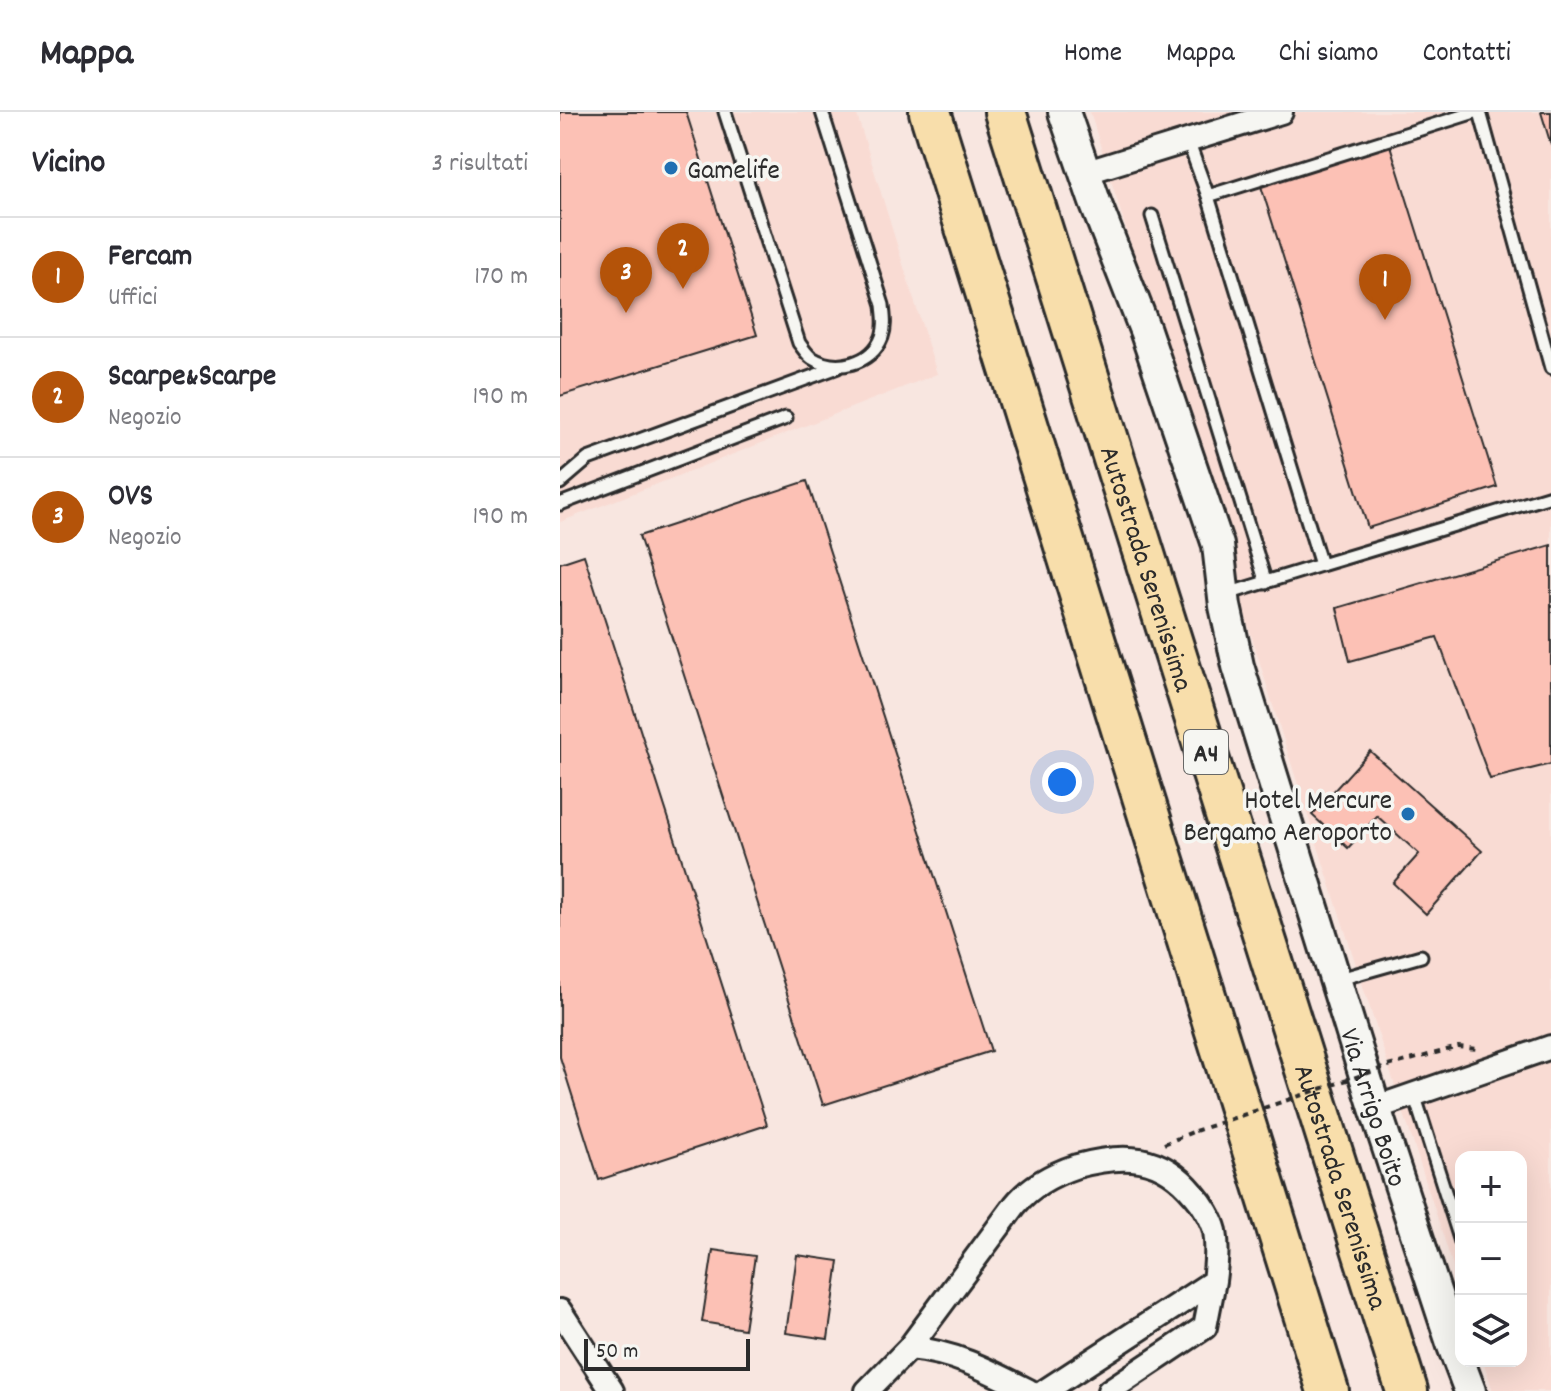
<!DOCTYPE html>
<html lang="it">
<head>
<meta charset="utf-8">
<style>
  body { margin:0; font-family:Dekko,sans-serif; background:#f2f2f3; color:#2b2b33 }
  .controls { position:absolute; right:24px; bottom:24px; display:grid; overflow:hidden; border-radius:16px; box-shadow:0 8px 32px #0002 }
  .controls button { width:72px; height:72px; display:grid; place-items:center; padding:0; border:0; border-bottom:2px solid #e1e1e2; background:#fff; color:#2b2b33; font:40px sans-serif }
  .scale { position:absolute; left:24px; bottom:20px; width:166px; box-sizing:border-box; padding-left:8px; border:4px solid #2b2b2b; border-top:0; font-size:22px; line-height:28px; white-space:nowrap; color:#2b2b2b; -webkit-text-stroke:6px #f6f6f2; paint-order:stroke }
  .you { position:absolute; left:502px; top:670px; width:28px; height:28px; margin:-20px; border:6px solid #fff; border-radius:50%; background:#1a73e8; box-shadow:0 0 0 12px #1a73e833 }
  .badge { display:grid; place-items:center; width:52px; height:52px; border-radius:50%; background:#b45309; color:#fff; font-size:26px; font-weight:700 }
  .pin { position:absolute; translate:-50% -66px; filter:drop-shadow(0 2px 4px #0008) }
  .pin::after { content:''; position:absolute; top:42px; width:28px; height:24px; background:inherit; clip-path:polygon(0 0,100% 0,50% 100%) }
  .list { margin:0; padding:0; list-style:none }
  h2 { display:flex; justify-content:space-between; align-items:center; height:104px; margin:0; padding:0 32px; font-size:34px }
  h2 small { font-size:26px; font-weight:400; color:#7c7c81 }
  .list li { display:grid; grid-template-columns:52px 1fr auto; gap:24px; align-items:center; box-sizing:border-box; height:120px; padding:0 32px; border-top:2px solid #e1e1e2 }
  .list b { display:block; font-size:30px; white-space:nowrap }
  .list p { margin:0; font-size:26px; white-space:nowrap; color:#7c7c81 }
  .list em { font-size:26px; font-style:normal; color:#7c7c81 }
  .icon { flex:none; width:44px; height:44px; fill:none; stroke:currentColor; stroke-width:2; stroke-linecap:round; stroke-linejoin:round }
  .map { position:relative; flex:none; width:991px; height:1279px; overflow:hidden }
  header { display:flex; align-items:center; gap:48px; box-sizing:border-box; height:112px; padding:0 40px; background:#fff; border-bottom:2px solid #e1e1e2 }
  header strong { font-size:38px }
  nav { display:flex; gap:44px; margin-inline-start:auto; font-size:28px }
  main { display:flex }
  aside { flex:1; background:#fff }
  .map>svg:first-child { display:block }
</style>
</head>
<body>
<header>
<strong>Mappa</strong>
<nav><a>Home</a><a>Mappa</a><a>Chi siamo</a><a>Contatti</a></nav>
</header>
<main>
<aside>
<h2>Vicino<small>3 risultati</small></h2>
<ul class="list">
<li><span class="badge">1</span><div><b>Fercam</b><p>Uffici</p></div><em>170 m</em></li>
<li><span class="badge">2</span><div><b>Scarpe&amp;Scarpe</b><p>Negozio</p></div><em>190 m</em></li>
<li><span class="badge">3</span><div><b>OVS</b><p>Negozio</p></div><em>190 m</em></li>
</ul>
</aside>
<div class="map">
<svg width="991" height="1279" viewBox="0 0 991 1279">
  <rect width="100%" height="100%" fill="#f8e6e0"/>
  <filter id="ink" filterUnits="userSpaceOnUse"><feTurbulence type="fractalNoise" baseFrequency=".0125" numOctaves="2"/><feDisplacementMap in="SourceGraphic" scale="16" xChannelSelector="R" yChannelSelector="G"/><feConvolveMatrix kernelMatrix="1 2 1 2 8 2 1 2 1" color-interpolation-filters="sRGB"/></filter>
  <g filter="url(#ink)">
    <!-- built -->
    <path fill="#f9dbd3" d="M0,0H296L377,262L0,410Z
      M530,0H991V1279H933L923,1249H961V1045H901V1179L723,626Z"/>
    <!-- building -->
    <path fill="#fcc1b5" stroke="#2b2b2b" stroke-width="2" d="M0,0H126L197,223L0,284Z
      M981,0H991V33Z
      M829,30L937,375L808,416L700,71Z
      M247,369L431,939L263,993L79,424Z
      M991,433V652L930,667L877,525L790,549L777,496Z
      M24,443L207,1013L39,1068L0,945V451Z
      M810,639L922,739L866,802L833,771L859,742L817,704L788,736L752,703Z
      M153,1138L195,1144L184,1217L142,1210Z
      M237,1143L279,1149L268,1227L226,1221Z"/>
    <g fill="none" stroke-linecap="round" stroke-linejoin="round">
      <defs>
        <path id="lane" d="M165,0L239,231C243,236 247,243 252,246C276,261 312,252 322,225C326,214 324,204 323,193L262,0
          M920,0L991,256
          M628,29L648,84L761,453L667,482
          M648,84L915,0
          M592,104L706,471
          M0,371L28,347L278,255
          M0,392L226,306
          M761,453L991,384
          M776,868L861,844
          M854,982L901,1130"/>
        <path id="street" d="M524,61L721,0
          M815,996L991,935
          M0,1199L52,1279
          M349,1236L455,1093C471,1073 493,1062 517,1054C564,1041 601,1042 634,1082C643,1092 652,1107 655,1119C658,1136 656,1153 654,1169L485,1279
          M307,1279L349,1236C394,1240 430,1259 469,1279
          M549,1279L645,1215L654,1169"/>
        <g id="secondary">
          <path id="s1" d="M504,0L535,90L585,218L658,433L665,494L678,554L815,996L893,1234L910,1279"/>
        </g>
        <g id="highway">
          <path d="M370,0L768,1279"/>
          <path id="s2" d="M445,0L847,1279"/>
        </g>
      </defs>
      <!-- lane casing -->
      <use href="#lane" stroke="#2b2b2b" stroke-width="17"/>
      <!-- street casing -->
      <use href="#street" stroke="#2b2b2b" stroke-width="28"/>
      <!-- secondary casing -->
      <use href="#secondary" stroke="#2b2b2b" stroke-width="36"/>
      <!-- highway casing -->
      <use href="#highway" stroke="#2b2b2b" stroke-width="46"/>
      <!-- path -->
      <path stroke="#2b2b2b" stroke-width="4" stroke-dasharray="6 6" stroke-linecap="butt" d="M828,954L898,935L917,937
        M604,1032L635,1019"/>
      <!-- lane -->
      <use href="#lane" stroke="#f6f6f2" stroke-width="11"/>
      <!-- street -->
      <use href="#street" stroke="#f6f6f2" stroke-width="22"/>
      <!-- secondary -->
      <use href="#secondary" stroke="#f6f6f2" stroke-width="30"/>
      <!-- highway -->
      <use href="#highway" stroke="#f8deab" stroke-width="40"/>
      <!-- path-bridge -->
      <path stroke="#2b2b2b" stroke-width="4" stroke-dasharray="6 6" stroke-linecap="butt" d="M635,1019L823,956"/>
    </g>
  </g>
  <!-- markers -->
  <g fill="#1f6fb2" stroke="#f6f6f2" stroke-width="3">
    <circle cx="111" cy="56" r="8"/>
    <circle cx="848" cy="702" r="8"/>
  </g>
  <g text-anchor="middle" stroke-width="7" stroke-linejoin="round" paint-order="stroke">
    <!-- shield labels -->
    <rect fill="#f6f6f2" stroke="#686867" stroke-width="2" x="624" y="618" width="44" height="44" rx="6"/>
    <g font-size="26" font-weight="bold" fill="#2b2b2b">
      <text x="646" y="649">A4</text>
    </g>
    <!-- poi labels -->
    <g font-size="28" fill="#2b2b2b" stroke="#f6f6f2" text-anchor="start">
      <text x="127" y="66">Gamelife</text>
      <text x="832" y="696" text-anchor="end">Hotel Mercure<tspan x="832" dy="32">Bergamo Aeroporto</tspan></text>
    </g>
    <!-- street labels -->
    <g font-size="28" fill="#2b2b2b" stroke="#f6f6f2">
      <text dy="10" stroke="none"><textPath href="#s2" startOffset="478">Autostrada Serenissima</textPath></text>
      <text dy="10" stroke="none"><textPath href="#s1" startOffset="1044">Via Arrigo Boito</textPath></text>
      <text dy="10" stroke="none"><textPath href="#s2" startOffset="1126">Autostrada Serenissima</textPath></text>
    </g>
  </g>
</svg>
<div class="controls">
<button>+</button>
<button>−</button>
<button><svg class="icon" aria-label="layers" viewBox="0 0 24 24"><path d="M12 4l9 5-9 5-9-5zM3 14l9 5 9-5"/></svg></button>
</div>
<div class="scale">50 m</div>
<div class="you"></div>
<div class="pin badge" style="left:825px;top:208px">1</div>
<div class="pin badge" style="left:123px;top:177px">2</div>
<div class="pin badge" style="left:66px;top:201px">3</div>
</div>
</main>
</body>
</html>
